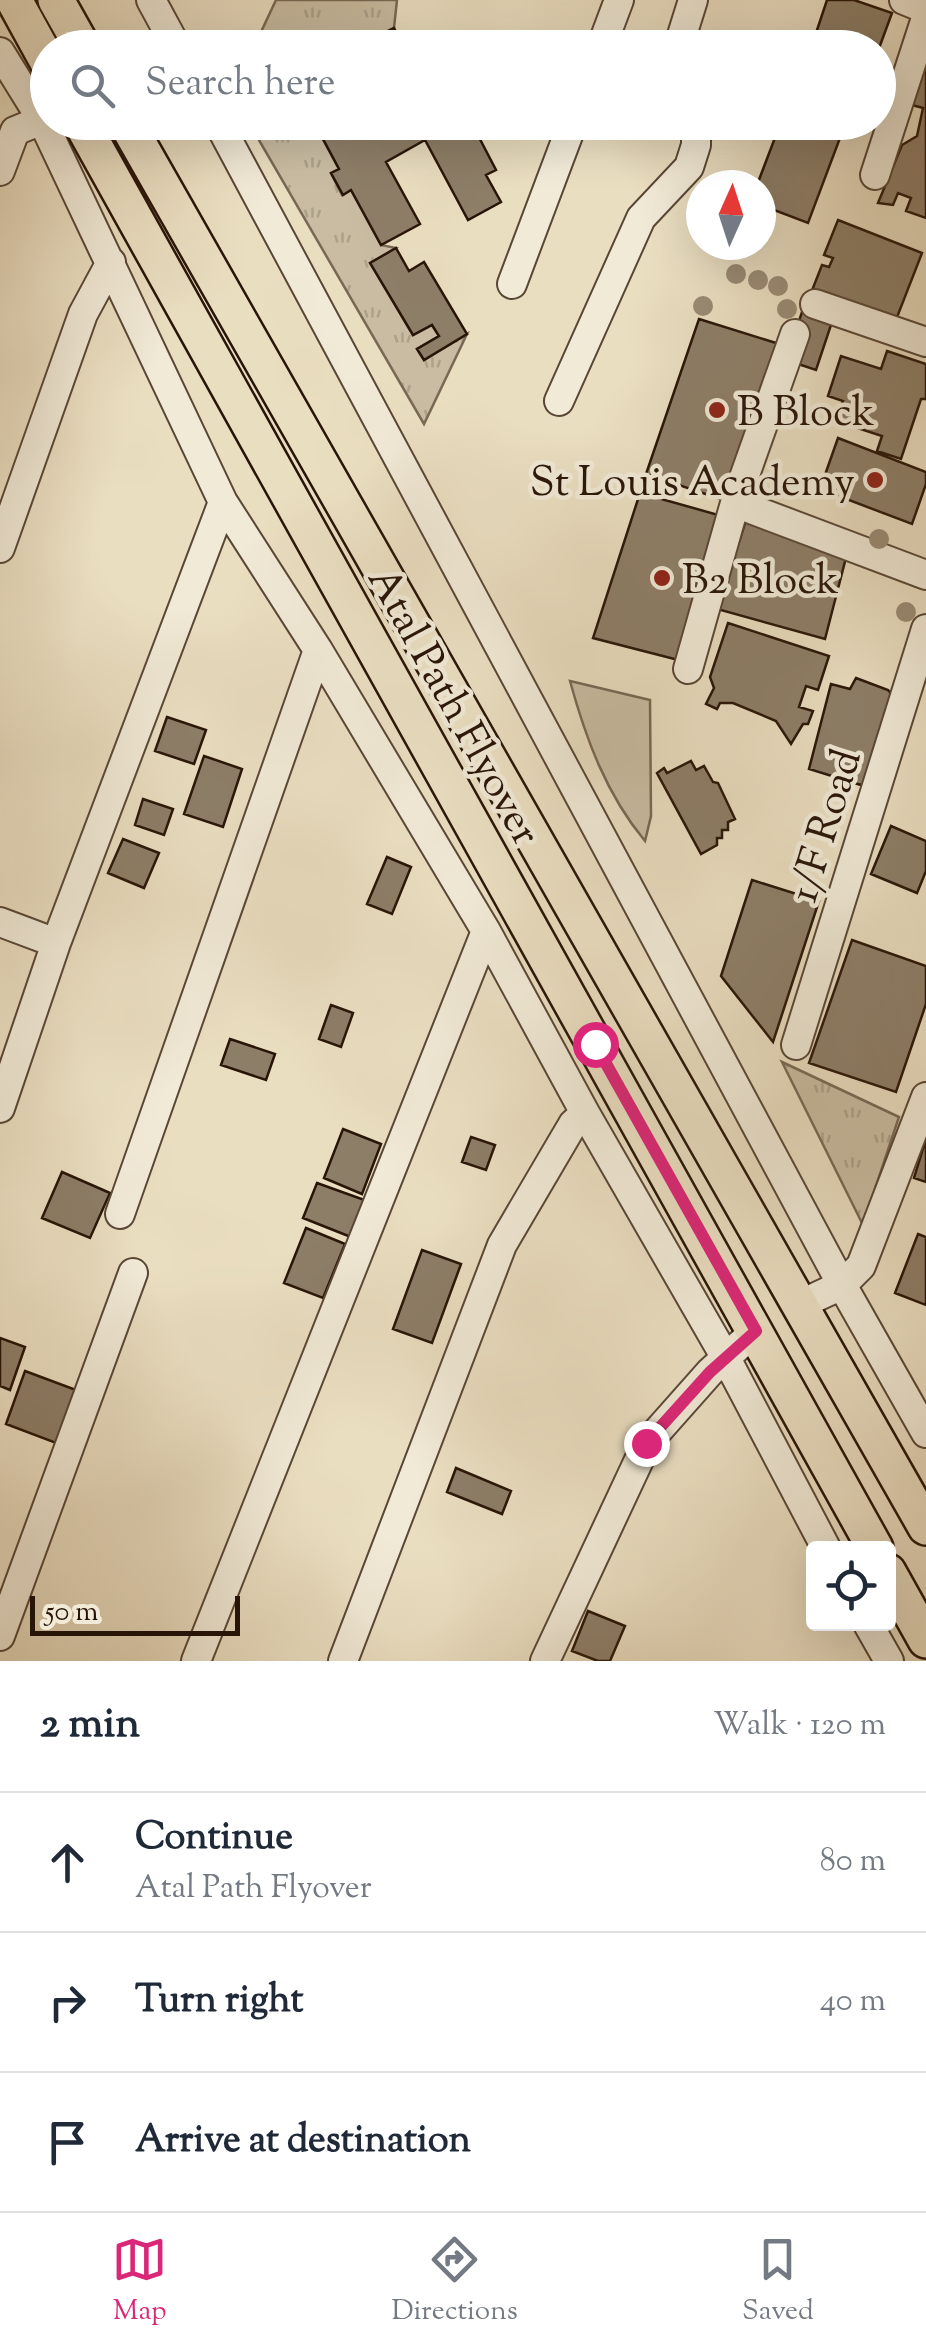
<!DOCTYPE html>
<html lang="en">
<head>
<meta charset="utf-8">
<style>
  body { margin:0; font-family:"Sorts Mill Goudy",serif; background:#f2f2f3; color:#1f2937 }
  .controls { position:absolute; right:30px; bottom:30px; display:grid; overflow:hidden; border-radius:10px; box-shadow:0 10px 40px #0002 }
  .controls button { width:90px; height:90px; display:grid; place-items:center; padding:0; border:0; border-bottom:2px solid #e0e1e3; background:#fff; color:#1f2937; font:50px sans-serif }
  .compass { position:absolute; left:686px; top:170px; width:90px; height:90px; border-radius:50%; background:#fff; box-shadow:0 10px 40px #0002; rotate:3deg }
  .scale { position:absolute; left:30px; bottom:25px; width:210px; box-sizing:border-box; padding-left:10px; border:5px solid #291508; border-top:0; font-size:28px; line-height:35px; white-space:nowrap; color:#291508; -webkit-text-stroke:8px #f1ead7; paint-order:stroke }
  .stop { position:absolute; width:30px; height:30px; margin:-22px; border:8px solid #db2777; border-radius:50%; background:#fff }
  .stop.end { background:#db2777; border-color:#fff; box-shadow:0 2px 10px #0008 }
  .list { margin:0; padding:0; list-style:none }
  h2 { display:flex; justify-content:space-between; align-items:center; height:130px; margin:0; padding:0 40px; font-size:42px }
  h2 small { font-size:32px; font-weight:400; color:#747a83 }
  .list li { display:grid; grid-template-columns:65px 1fr auto; gap:30px; align-items:center; box-sizing:border-box; height:140px; padding:0 40px; border-top:2px solid #e0e1e3 }
  .list b { display:block; font-size:38px; white-space:nowrap }
  .list p { margin:0; font-size:32px; white-space:nowrap; color:#747a83 }
  .list em { font-size:32px; font-style:normal; color:#747a83 }
  .icon { flex:none; width:55px; height:55px; fill:none; stroke:currentColor; stroke-width:2; stroke-linecap:round; stroke-linejoin:round }
  .map { position:relative; flex:none; width:926px; height:1661px; overflow:hidden }
  .search { position:absolute; background:#fff; box-shadow:0 10px 40px #0002; left:30px; right:30px; top:30px; height:110px; display:flex; align-items:center; gap:25px; box-sizing:border-box; padding:0 35px; border-radius:55px; color:#747a83; font-size:38px }
  .sheet { height:550px; background:#fff }
  nav { display:flex; justify-content:space-around; align-items:center; box-sizing:border-box; height:140px; border-top:2px solid #e0e1e3; background:#fff; font-size:28px; color:#747a83 }
  nav a { display:grid; justify-items:center; gap:5px }
  nav .on { color:#db2777 }
  .map>svg:first-child { display:block }
</style>
</head>
<body>
<div class="map">
<svg width="926" height="1661" viewBox="0 0 926 1661">
  <defs>
    <pattern id="grass-tufts" width="24" height="20" patternUnits="userSpaceOnUse" patternTransform="scale(2.5)"><rect width="24" height="20" fill="#c9bca2"/><path d="M3 7l-1-3M5 7V3M7 7l1-3M15 17l-1-3M17 17v-4M19 17l1-3" fill="none" stroke="#ada18a"/></pattern>
  </defs>
  <rect width="100%" height="100%" fill="#eadec1"/>
  <filter id="stains"><feTurbulence type="fractalNoise" baseFrequency=".002" numOctaves="4"/><feColorMatrix values="0 0 0 0 .2 0 0 0 0 .09 0 0 0 0 .02 0 0 0 .5 -.17"/></filter>
  <radialGradient id="worn" r=".72"><stop offset=".6" stop-color="#630" stop-opacity="0"/><stop offset="1" stop-color="#630" stop-opacity=".3"/></radialGradient>
  <!-- grass -->
  <path fill="url(#grass-tufts)" stroke="#796855" stroke-width="2.5" d="M276,0H397L394,28L353,47H254Z
    M249,123H314L339,169L331,173L342,195L351,190L381,245L396,248L371,264L413,335L432,325L439,336L417,349L424,360L467,334L424,424Z
    M782,1062L899,1117L863,1225Z"/>
  <!-- park -->
  <path fill="#c9bca2" stroke="#796855" stroke-width="2.5" d="M570,681L650,700L651,816L645,841C606,794 586,739 570,681Z"/>
  <!-- building -->
  <path fill="#8d7e68" stroke="#291508" stroke-width="2.5" d="M827,0H854L892,13L878,51V48H811Z
    M394,28L405,48H371L368,42Z
    M926,48V218L906,211L911,198L898,193L893,205L878,203L902,145L917,136L923,108L908,104L921,81L920,59Z
    M314,122H471L496,170L486,175L501,202L468,220L425,140L386,162L420,224L381,245L351,190L343,195L331,173L339,169Z
    M781,122H824L843,130L808,223L761,205V185H757Z
    M838,220L922,253L894,325L811,293L822,265L829,267L833,258L824,255Z
    M396,248L409,271L424,262L467,334L424,360L417,349L439,336L432,325L413,335L370,263Z
    M804,306L834,316L816,370L786,360Z
    M699,319L789,347L732,503L646,474Z
    M887,351L926,364V399H921L901,459L877,451L882,436L836,421L843,401L828,396L841,356L881,369Z
    M838,438L926,472V484L912,524L820,489Z
    M640,493L729,518L686,662L593,638Z
    M749,511L849,546L825,639L717,609Z
    M728,623L829,656L818,690L806,686L799,707L813,711L808,724H803L791,744L776,721L733,703H720L717,709L706,704L714,688L710,677Z
    M856,678L888,690L893,696L867,780L861,785L809,769L831,684L850,689Z
    M167,717L206,730L194,764L155,751Z
    M204,756L242,769L223,827L184,814Z
    M691,761L696,770L704,766L713,782L718,783L735,819L728,822V830H722V838H717V845L701,854L657,773L664,768L667,773Z
    M143,799L173,809L164,835L135,825Z
    M891,826L926,841V871L917,893L871,874Z
    M123,839L159,853L144,888L108,873Z
    M387,857L411,867L392,914L367,904Z
    M752,880L819,901L773,1042L721,976Z
    M852,940L926,966V1004L896,1092L809,1063Z
    M331,1005L353,1013L341,1047L319,1039Z
    M230,1039L275,1054L266,1080L221,1065Z
    M343,1129L381,1144L362,1194L324,1178Z
    M471,1137L495,1145L486,1170L462,1162Z
    M926,1139V1182L914,1178Z
    M62,1172L110,1193L90,1238L42,1218Z
    M317,1183L370,1202L356,1239L303,1218Z
    M306,1228L345,1244L323,1298L284,1283Z
    M918,1234L926,1237V1305L895,1293Z
    M422,1250L461,1264L432,1343L393,1329Z
    M0,1338L25,1347L10,1390L0,1386Z
    M25,1371L76,1390L56,1443L6,1424Z
    M456,1468L511,1491L502,1514L447,1492Z
    M588,1611L625,1626L610,1661H598L572,1651Z"/>
  <g fill="none" stroke-linecap="round" stroke-linejoin="round">
    <defs>
      <path id="minor" d="M151,0L177,48
        M904,0L926,9
        M601,48L619,0
        M678,48L693,0
        M0,52L42,120L223,502L318,650L486,931L585,1113L727,1360L826,1548
        M218,122L842,1285L926,1433
        M0,171L15,131L42,120
        M875,175L926,18
        M512,284L573,122
        M815,304L926,342
        M559,401L641,218L689,167L696,145V122
        M735,503L926,575
        M0,548L83,314L111,262
        M688,669L735,503L795,334
        M0,922L56,943
        M796,1045L926,629
        M0,1108L56,943L223,502
        M120,1214L318,650
        M801,1304L842,1285L861,1266L926,1097
        M868,1624L889,1661
        M0,1636L133,1273
        M196,1661L486,931
        M343,1661L502,1245L573,1124L585,1113
        M545,1661L647,1443L710,1372L755,1331"/>
      <path id="major" d="M14,0L48,62
        M56,0L83,48
        M81,122L875,1548
        M126,122L926,1527
        M888,1572L926,1640"/>
    </defs>
    <!-- minor casing -->
    <use href="#minor" stroke="#594736" stroke-width="32"/>
    <!-- major casing -->
    <use href="#major" stroke="#291508" stroke-width="40"/>
    <!-- minor -->
    <use href="#minor" stroke="#f1ead7" stroke-width="28"/>
    <!-- major -->
    <use href="#major" stroke="#eadec1" stroke-width="35"/>
  </g>
  <!-- trees -->
  <g fill="#9a8b75">
    <circle cx="736" cy="274" r="10"/>
    <circle cx="758" cy="280" r="10"/>
    <circle cx="778" cy="286" r="10"/>
    <circle cx="703" cy="306" r="10"/>
    <circle cx="787" cy="309" r="10"/>
    <circle cx="879" cy="539" r="10"/>
    <circle cx="906" cy="612" r="10"/>
  </g>
  <g fill="none" stroke-linecap="round" stroke-linejoin="round">
    <!-- route -->
    <path stroke="#db2777" stroke-width="12" d="M595,1044L756,1331L710,1372L646,1443"/>
  </g>
  <!-- markers -->
  <g fill="#8f2418" stroke="#f1ead7" stroke-width="4">
    <circle cx="717" cy="410" r="10"/>
    <circle cx="875" cy="480" r="10"/>
    <circle cx="662" cy="578" r="10"/>
  </g>
  <g text-anchor="middle" stroke-width="9" stroke-linejoin="round" paint-order="stroke">
    <!-- poi labels -->
    <g font-size="42" fill="#291508" stroke="#f1ead7" text-anchor="start">
      <text x="737" y="425">B Block</text>
      <text x="855" y="495" text-anchor="end">St Louis Academy</text>
      <text x="682" y="593">B2 Block</text>
    </g>
    <!-- street labels -->
    <g font-size="42" fill="#291508" stroke="#f1ead7">
      <text transform="translate(456 705) rotate(61)" y="15">Atal Path Flyover</text>
      <text transform="translate(823 825) rotate(-73)" y="15">1/F Road</text>
    </g>
  </g>
  <rect width="100%" height="100%" filter="url(#stains)"/>
  <rect width="100%" height="100%" fill="url(#worn)"/>
</svg>
<div class="controls">
<button><svg class="icon" aria-label="locate" viewBox="0 0 24 24"><circle cx="12" cy="12" r="6"/><path d="M12 2v4M12 18v4M2 12h4M18 12h4"/></svg></button>
</div>
<svg class="compass" viewBox="-18 -18 36 36"><path d="M0-13l5 13h-10z" fill="#e53935"/><path d="M0 13l5-13h-10z" fill="#747a83"/></svg>
<div class="scale">50 m</div>
<div class="stop" style="left:595px;top:1044px"></div>
<div class="stop end" style="left:646px;top:1443px"></div>
<div class="search"><svg class="icon" aria-label="search" viewBox="0 0 24 24"><circle cx="10" cy="10" r="6"/><path d="M15 15l6 6"/></svg>Search here</div>
</div>
<section class="sheet">
<h2>2 min<small>Walk · 120 m</small></h2>
<ul class="list">
<li><svg class="icon" aria-label="ahead" viewBox="0 0 24 24"><path d="M12 20V5M6 11l6-6 6 6"/></svg><div><b>Continue</b><p>Atal Path Flyover</p></div><em>80 m</em></li>
<li><svg class="icon" aria-label="right" viewBox="0 0 24 24"><path d="M7 20v-9h11M14 6l5 5-5 5"/></svg><div><b>Turn right</b></div><em>40 m</em></li>
<li><svg class="icon" aria-label="arrive" viewBox="0 0 24 24"><path d="M6 21V4h12l-3 4 3 4H6"/></svg><div><b>Arrive at destination</b></div></li>
</ul>
</section>
<nav>
<a class="on"><svg class="icon" aria-label="map" viewBox="0 0 24 24"><path d="M3 6l6-2 6 2 6-2v14l-6 2-6-2-6 2zM9 4v14M15 6v14"/></svg>Map</a>
<a><svg class="icon" aria-label="directions" viewBox="0 0 24 24"><path d="M12 3l9 9-9 9-9-9zM9 14v-3h6M13 9l2 2-2 2"/></svg>Directions</a>
<a><svg class="icon" aria-label="saved" viewBox="0 0 24 24"><path d="M7 4h10v16l-5-4-5 4z"/></svg>Saved</a>
</nav>
</body>
</html>
